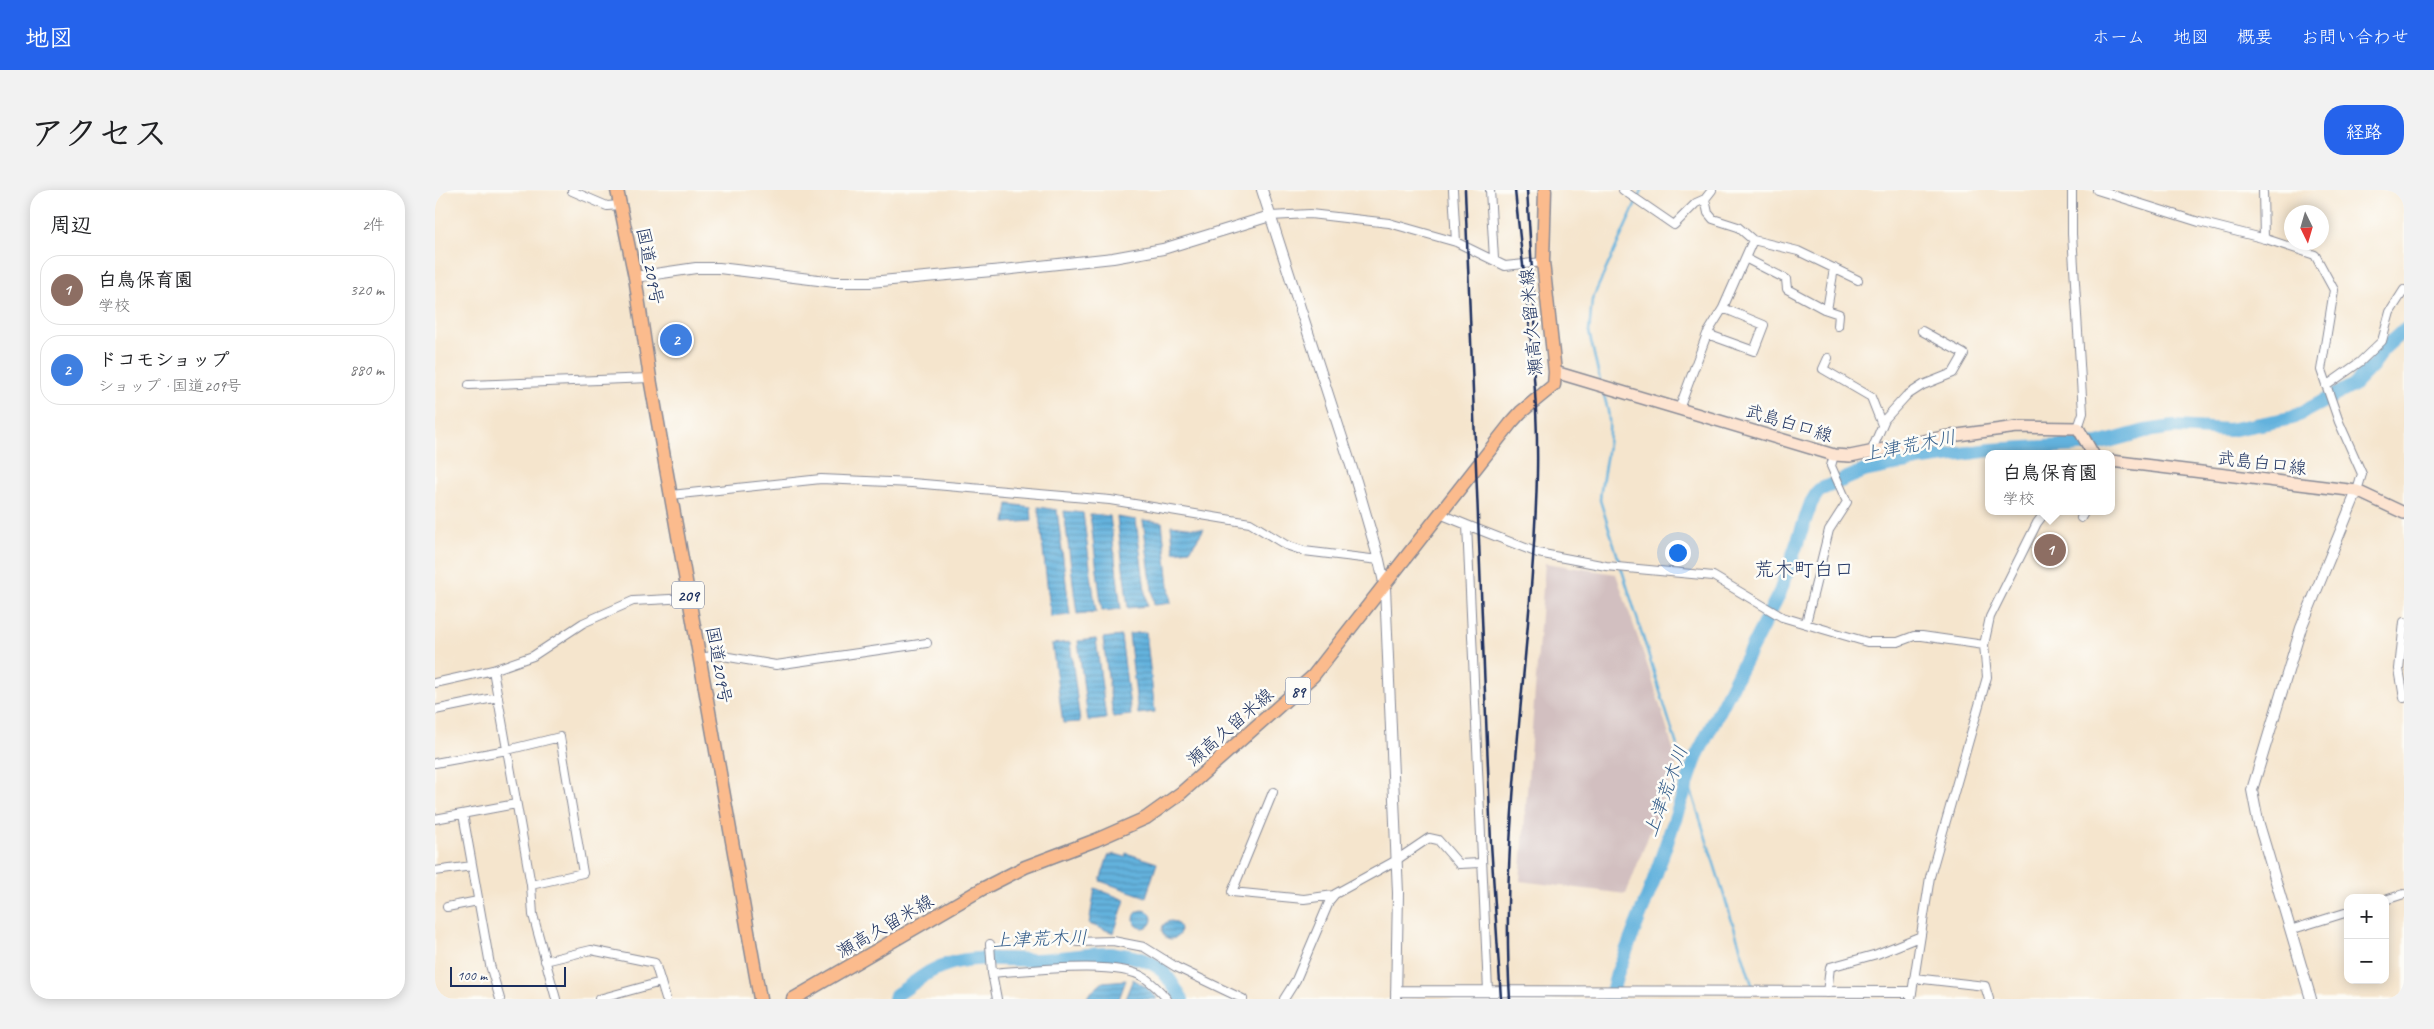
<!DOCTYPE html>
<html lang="ja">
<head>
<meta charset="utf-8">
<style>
  body { margin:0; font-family:Caveat,"Klee One",sans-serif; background:#f2f2f2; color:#202124 }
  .controls { position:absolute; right:15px; bottom:15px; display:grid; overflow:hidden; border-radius:10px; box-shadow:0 2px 12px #0003 }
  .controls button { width:45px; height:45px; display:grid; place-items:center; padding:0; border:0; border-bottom:1px solid #e0e0e0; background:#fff; color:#202124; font:25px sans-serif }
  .compass { position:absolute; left:1849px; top:15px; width:45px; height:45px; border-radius:50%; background:#fff; box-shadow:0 2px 12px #0003; rotate:175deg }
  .scale { position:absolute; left:15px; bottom:12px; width:116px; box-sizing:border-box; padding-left:5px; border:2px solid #1b2f5e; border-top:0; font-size:14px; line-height:18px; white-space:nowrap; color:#1b2f5e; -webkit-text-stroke:4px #fdfcf7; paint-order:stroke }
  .you { position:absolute; left:1242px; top:362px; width:18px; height:18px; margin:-12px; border:4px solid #fff; border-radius:50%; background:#1a73e8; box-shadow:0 0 0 8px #1a73e833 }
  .badge { display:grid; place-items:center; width:32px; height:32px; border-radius:50%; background:#2563eb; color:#fff; font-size:16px; font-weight:700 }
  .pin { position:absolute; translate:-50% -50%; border:2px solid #fff; box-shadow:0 1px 5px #0006 }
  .popup { position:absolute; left:1550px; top:260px; width:130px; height:65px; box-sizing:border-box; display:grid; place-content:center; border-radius:10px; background:#fff; filter:drop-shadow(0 1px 4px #0005); font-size:16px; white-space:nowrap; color:#757577 }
  .popup b { font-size:19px; color:#202124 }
  .popup::after { content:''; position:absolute; left:50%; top:100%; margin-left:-10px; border:10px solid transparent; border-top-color:#fff }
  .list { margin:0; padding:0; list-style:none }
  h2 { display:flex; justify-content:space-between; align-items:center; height:65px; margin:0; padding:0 20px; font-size:21px }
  h2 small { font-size:16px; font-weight:400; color:#757577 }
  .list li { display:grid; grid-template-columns:32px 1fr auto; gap:15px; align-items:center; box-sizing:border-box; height:70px; margin:0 10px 10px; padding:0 10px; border:1px solid #e0e0e0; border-radius:20px }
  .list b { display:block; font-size:19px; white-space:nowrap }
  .list p { margin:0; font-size:16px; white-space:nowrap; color:#757577 }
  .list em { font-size:16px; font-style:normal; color:#757577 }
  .map { position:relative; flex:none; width:1969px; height:809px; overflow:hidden; border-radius:20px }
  header { display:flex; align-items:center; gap:30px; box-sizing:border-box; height:70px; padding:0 25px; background:#2563eb; color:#fff }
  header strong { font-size:24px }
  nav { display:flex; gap:28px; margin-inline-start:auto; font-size:18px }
  .intro { display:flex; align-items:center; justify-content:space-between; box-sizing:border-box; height:120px; padding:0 30px }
  h1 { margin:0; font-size:35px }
  .button { padding:12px 22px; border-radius:20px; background:#2563eb; color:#fff; font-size:18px; font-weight:700 }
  main { display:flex; gap:30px; padding:0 30px }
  aside { flex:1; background:#fff; border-radius:20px; box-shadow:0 2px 12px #0003 }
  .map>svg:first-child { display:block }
</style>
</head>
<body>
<header>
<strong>地図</strong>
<nav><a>ホーム</a><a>地図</a><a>概要</a><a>お問い合わせ</a></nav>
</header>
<div class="intro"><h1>アクセス</h1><a class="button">経路</a></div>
<main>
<aside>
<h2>周辺<small>2件</small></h2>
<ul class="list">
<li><span class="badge" style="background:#8d6e63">1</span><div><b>白鳥保育園</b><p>学校</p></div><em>320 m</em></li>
<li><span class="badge" style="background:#3f7fe0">2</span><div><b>ドコモショップ</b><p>ショップ · 国道209号</p></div><em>880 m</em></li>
</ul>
</aside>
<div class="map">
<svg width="1969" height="809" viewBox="0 0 1969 809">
  <defs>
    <pattern id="water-rules" width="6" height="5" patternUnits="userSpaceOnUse" patternTransform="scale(1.25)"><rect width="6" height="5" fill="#63b2dd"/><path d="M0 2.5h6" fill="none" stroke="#5191b6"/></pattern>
  </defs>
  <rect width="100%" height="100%" fill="#fdfcf7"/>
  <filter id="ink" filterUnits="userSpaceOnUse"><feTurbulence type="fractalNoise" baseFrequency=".02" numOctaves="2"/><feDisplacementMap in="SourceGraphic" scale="10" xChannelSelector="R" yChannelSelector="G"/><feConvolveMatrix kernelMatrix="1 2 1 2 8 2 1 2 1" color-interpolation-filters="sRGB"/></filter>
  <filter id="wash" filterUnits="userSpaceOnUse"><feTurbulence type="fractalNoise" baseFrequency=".0096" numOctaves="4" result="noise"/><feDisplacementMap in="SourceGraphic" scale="20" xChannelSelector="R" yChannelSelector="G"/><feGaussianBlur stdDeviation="1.12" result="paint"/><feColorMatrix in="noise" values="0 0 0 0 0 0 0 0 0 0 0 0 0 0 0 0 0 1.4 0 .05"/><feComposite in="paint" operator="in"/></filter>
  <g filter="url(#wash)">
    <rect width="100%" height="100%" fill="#f5e5cd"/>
    <!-- industrial -->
    <path fill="#d2bfc0" d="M1110,373L1181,384L1216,486L1242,572L1191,704L1085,691Z"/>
    <!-- water -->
    <path fill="url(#water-rules)" stroke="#3f709e" d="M573,314L596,317L597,331L570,333Z
      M603,317L622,320L635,425L616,427Z
      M629,321L648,323L661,422L642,424Z
      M655,324L675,326L686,419L667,421Z
      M682,327L701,330L712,416L693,418Z
      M708,330L727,332L736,413L719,415Z
      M736,335L769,339L755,360L739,362Z
      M711,442L720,522L703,524L694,444Z
      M686,446L696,525L678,527L668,448Z
      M661,449L671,529L653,531L643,451Z
      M635,452L645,532L628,533L617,454Z
      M691,663L722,673L711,707L665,691L673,666L680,664L690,667Z
      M660,698L690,710L679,743L654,734Z
      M699 729a9 9 0 1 1 18 0a9 9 0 1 1-18 0Z
      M727 740a9 9 0 1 1 18 0a9 9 0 1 1-18 0Z
      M698,789L711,797L723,809H690Z
      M691,790L684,809H653V805L668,792Z"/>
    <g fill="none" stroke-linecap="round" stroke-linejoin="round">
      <!-- stream -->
      <path stroke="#63b2dd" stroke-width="2.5" d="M1165,191L1154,142L1157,110L1207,0
        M1167,199C1170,209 1174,220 1174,230C1176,256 1167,283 1165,310L1318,798"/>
      <!-- river -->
      <path stroke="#63b2dd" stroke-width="14" d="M460,809L461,805C481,793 490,781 513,774C543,765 571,770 601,770C638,769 684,755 718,774C731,780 739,798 747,809
        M1175,809L1182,784L1217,695L1262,565L1345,402L1376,313L1384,300L1429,281L1488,269L1556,260L1663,254L1710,241L1739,237L1794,240L1857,228L1919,195L1940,173L1947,160L1969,140"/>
    </g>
  </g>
  <g filter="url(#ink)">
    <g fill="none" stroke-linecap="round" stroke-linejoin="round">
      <defs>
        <path id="minor" d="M1018,0L1021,52
          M1055,0L1059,69
          M1188,0L1239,35L1261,13L1270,9L1273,23L1278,29L1303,37L1318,50L1363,61L1423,90
          M1637,0V44L1648,223L1643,238
          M1662,0L1764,32L1831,49L1880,65L1899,100L1886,180L1904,232L1927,284L1922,301
          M1828,0L1829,49
          M137,1L172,16L185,15
          M1270,9L1277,0
          M835,26L875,24L954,33L1021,52L1070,76L1108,72
          M1310,68L1351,89L1352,99L1389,119L1404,124L1403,136
          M1392,120L1399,78
          M1272,144L1319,161L1329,135L1288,118
          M1393,168L1388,179L1436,207L1447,235
          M34,195L215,188
          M1891,196L1925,172L1947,151L1955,122L1969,100
          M1244,219L1272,144L1288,118L1318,50
          M1436,262L1450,229L1471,206L1488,195L1518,183L1529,164L1487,141
          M236,305L386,289L477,293L675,310L815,333L851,355L869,361L944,370
          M1005,324L1032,335L1053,801
          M1646,328L1650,321
          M1032,335L1103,363L1171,376L1278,386L1347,427L1432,452H1463L1479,446H1487L1549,455
          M1969,432L1964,479L1969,508
          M1371,433L1394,340L1412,312L1396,276L1399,265
          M266,468L282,465L341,475L492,453
          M58,480L96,695L98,725L121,809
          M0,493L58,480L98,466L148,433L198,411L253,408
          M0,520L63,507
          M0,573L72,560L125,547L148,683L96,695
          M838,602L797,702L869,709L899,705
          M28,624L55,775L65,809
          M0,629L81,614
          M0,681L37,676
          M1950,710L1969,704
          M12,717L43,711
          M1855,740L1913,722
          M642,752L678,751L709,757L741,777L808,809
          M555,754L557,783
          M110,771L156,760L220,773L231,809
          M1479,788L1550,796L1554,809
          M1392,803L1395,777L1442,764L1484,747
          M164,809L226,792
          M562,809L557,783C591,781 683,769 710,788C717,793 726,802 732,809
          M849,809L861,790L895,710L900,704L960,671L994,648L1003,650L1024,674L1046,673
          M1476,809L1495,687L1552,487L1549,455L1555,427L1602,333L1611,321"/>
        <path id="tertiary" d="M827,0L921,291L944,370L950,397L963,703L961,809
          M200,87L261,78H284L400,92H435L568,80L678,68L728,59L835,26
          M961,801L1476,802
          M1876,809L1823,631L1817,600L1866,438L1922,301"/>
        <path id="secondary" d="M1120,182L1399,265L1415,266L1508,247L1582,237L1643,238L1658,264
          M1676,271L1922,301L1969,323"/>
        <path id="primary" d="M358,809L547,699L590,677L661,650L711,628L746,603L878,486L1076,233L1086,222L1119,195L1120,182L1108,72L1110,0"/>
        <path id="trunk" d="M182,0L200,87L215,188L325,809"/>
      </defs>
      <!-- minor casing -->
      <use href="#minor" stroke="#888a96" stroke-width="10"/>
      <!-- tertiary casing -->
      <use href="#tertiary" stroke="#888a96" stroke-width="12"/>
      <!-- secondary casing -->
      <use href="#secondary" stroke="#888a96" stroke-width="14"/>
      <!-- primary casing -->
      <use href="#primary" stroke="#888a96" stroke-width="15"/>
      <!-- trunk casing -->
      <use href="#trunk" stroke="#888a96" stroke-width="15"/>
      <!-- minor -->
      <use href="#minor" stroke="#fff" stroke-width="8"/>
      <!-- tertiary -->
      <use href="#tertiary" stroke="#fff" stroke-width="10"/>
      <!-- secondary -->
      <use href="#secondary" stroke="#fde4d1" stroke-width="11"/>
      <!-- primary -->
      <use href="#primary" stroke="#fbbb8d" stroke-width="12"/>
      <!-- trunk -->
      <use href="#trunk" stroke="#fbbb8d" stroke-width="12"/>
      <!-- rail -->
      <path stroke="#1b2f5e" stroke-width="2.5" d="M1030,0L1056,653L1066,809
        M1092,0L1101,145
        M1075,809C1064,633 1098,459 1102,284C1104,190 1089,94 1080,0"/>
    </g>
  </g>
  <g text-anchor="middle" stroke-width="5" stroke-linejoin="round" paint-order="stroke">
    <!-- shield labels -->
    <g fill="#fdfcf7" stroke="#5f6c8c" stroke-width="1">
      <rect x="237" y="391.5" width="32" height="27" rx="4"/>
      <rect x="850.5" y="487.5" width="25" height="27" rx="4"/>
    </g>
    <g font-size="16" font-weight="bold" fill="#1b2f5e">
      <text x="253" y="411">209</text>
      <text x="863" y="507">89</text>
    </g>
    <!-- street labels -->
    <g font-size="18" fill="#1b2f5e" stroke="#fdfcf7">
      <text transform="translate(215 76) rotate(79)" y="6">国道209号</text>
      <text transform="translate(1096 132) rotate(-95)" y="6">瀬高久留米線</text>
      <text transform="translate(1354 233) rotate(17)" y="6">武島白口線</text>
      <text transform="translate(1827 273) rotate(7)" y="6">武島白口線</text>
      <text transform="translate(284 475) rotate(80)" y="6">国道209号</text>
      <text transform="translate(795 537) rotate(-41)" y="6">瀬高久留米線</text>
      <text transform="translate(450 736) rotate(-30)" y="6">瀬高久留米線</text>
    </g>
    <!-- water labels -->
    <g font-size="19" font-style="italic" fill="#345d8a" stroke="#fdfcf7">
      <text transform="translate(1474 255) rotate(-11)" y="7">上津荒木川</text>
      <text transform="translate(1230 601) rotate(-70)" y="7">上津荒木川</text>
      <text transform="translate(605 748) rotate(-2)" y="7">上津荒木川</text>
    </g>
    <!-- quarter labels -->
    <g font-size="20" fill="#1b2f5e" stroke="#fdfcf7">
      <text x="1369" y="386">荒木町白口</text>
    </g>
  </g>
</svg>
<div class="controls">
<button>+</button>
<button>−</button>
</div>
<svg class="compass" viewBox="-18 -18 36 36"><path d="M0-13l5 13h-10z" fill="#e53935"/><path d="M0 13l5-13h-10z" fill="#757577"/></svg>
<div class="scale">100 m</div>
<div class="you"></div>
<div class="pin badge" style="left:1615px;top:360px;background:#8d6e63">1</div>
<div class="popup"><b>白鳥保育園</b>学校</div>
<div class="pin badge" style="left:241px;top:150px;background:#3f7fe0">2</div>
</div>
</main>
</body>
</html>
